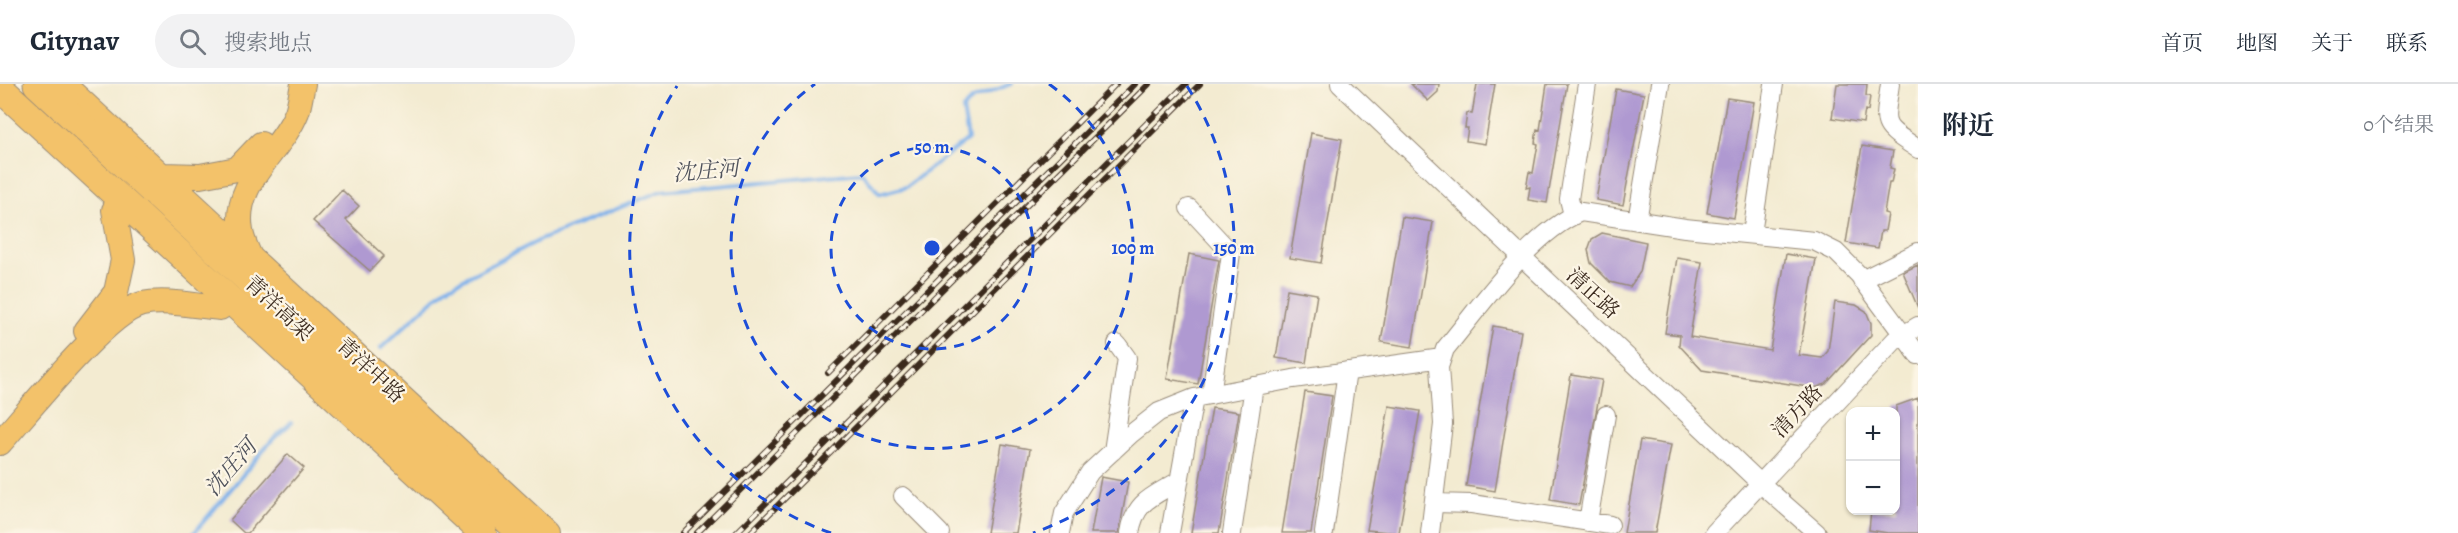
<!DOCTYPE html>
<html lang="zh">
<head>
<meta charset="utf-8">
<style>
  body { margin:0; font-family:Alegreya,"Noto Serif SC",serif; background:#f2f2f3; color:#1f2937 }
  .controls { position:absolute; right:18px; bottom:18px; display:grid; overflow:hidden; border-radius:12px; box-shadow:0 2px 4px #0004 }
  .controls button { width:54px; height:54px; display:grid; place-items:center; padding:0; border:0; border-bottom:2px solid #e0e1e3; background:#fff; color:#1f2937; font:30px sans-serif }
  .list { margin:0; padding:0; list-style:none }
  h2 { display:flex; justify-content:space-between; align-items:center; height:78px; margin:0; padding:0 24px; font-size:26px }
  h2 small { font-size:20px; font-weight:400; color:#747a83 }
  .icon { flex:none; width:33px; height:33px; fill:none; stroke:currentColor; stroke-width:2; stroke-linecap:round; stroke-linejoin:round }
  .map { position:relative; flex:none; width:1918px; height:449px; overflow:hidden }
  header { display:flex; align-items:center; gap:36px; box-sizing:border-box; height:84px; padding:0 30px; background:#fff; border-bottom:2px solid #e0e1e3 }
  header strong { font-size:28px }
  nav { display:flex; gap:33px; margin-inline-start:auto; font-size:21px }
  .search { width:420px; height:54px; background:#f2f2f3; display:flex; align-items:center; gap:15px; box-sizing:border-box; padding:0 21px; border-radius:33px; color:#747a83; font-size:22px }
  main { display:flex }
  aside { flex:1; background:#fff }
  .map>svg:first-child { display:block }
</style>
</head>
<body>
<header>
<strong>Citynav</strong>
<div class="search"><svg class="icon" aria-label="search" viewBox="0 0 24 24"><circle cx="10" cy="10" r="6"/><path d="M15 15l6 6"/></svg>搜索地点</div>
<nav><a>首页</a><a>地图</a><a>关于</a><a>联系</a></nav>
</header>
<main>
<div class="map">
<svg width="1918" height="449" viewBox="0 0 1918 449">
  <rect width="100%" height="100%" fill="#fcf5e5"/>
  <filter id="ink" filterUnits="userSpaceOnUse"><feTurbulence type="fractalNoise" baseFrequency=".0167" numOctaves="2"/><feDisplacementMap in="SourceGraphic" scale="12" xChannelSelector="R" yChannelSelector="G"/><feConvolveMatrix kernelMatrix="1 2 1 2 8 2 1 2 1" color-interpolation-filters="sRGB"/></filter>
  <filter id="wash" filterUnits="userSpaceOnUse"><feTurbulence type="fractalNoise" baseFrequency=".008" numOctaves="4" result="noise"/><feDisplacementMap in="SourceGraphic" scale="24" xChannelSelector="R" yChannelSelector="G"/><feGaussianBlur stdDeviation="1.35" result="paint"/><feColorMatrix in="noise" values="0 0 0 0 0 0 0 0 0 0 0 0 0 0 0 0 0 1.4 0 .05"/><feComposite in="paint" operator="in"/></filter>
  <g filter="url(#wash)">
    <rect width="100%" height="100%" fill="#f3ebd1"/>
    <g fill="none" stroke-linecap="round" stroke-linejoin="round">
      <!-- stream -->
      <path stroke="#7eb1eb" stroke-width="4" d="M380,265L446,204L540,156L661,107L862,89L880,110L906,103L968,55L963,25L973,15L1011,0
        M194,449L273,355L291,339"/>
    </g>
    <g id="blocks">
      <!-- building -->
      <path fill="#af99d1" d="M1411,0H1439L1438,8L1428,17Z
        M1477,0H1495L1485,60L1466,57L1468,44H1465L1467,29L1472,30Z
        M1547,0H1567L1547,119L1528,116L1530,103L1526,104L1529,88L1533,89L1538,60L1535,59L1537,45L1540,46Z
        M1837,0H1867L1866,12H1870L1868,27L1865,26L1863,39L1832,34Z
        M1616,5L1644,10L1623,121L1596,116Z
        M1727,14L1754,18L1734,134L1707,129Z
        M1311,49L1342,55L1321,179L1290,174Z
        M1862,62L1893,67L1890,84L1894,85L1891,99H1889L1884,129L1888,130L1885,147H1881L1878,164L1846,159Z
        M342,106L359,122L346,136L384,172L370,187L313,137Z
        M1402,133L1433,138L1412,263L1381,258Z
        M1602,149L1646,158L1640,188L1630,203L1610,198L1591,179L1588,166L1592,155Z
        M1189,170L1219,176L1198,300L1167,295Z
        M1786,170L1816,175L1799,271L1822,274L1828,267L1835,218L1856,221L1866,227L1871,239V251L1826,300L1814,304L1702,286L1679,261L1680,251L1665,249L1677,174L1702,178L1690,253L1770,266Z
        M1918,181V224L1903,188Z
        M1287,205L1317,210L1306,279L1276,274Z
        M1493,242L1521,247L1495,407L1466,402Z
        M1571,291L1602,296L1579,421L1550,416Z
        M1305,308L1332,312L1311,449H1282Z
        M1918,314V449H1888L1869,446L1871,426H1896V322Z
        M1389,322L1420,327L1399,449L1367,446Z
        M1212,324L1239,328L1232,371L1219,449H1191Z
        M1640,356L1671,361L1655,449H1624Z
        M1002,360L1030,365L1016,449H987Z
        M288,370L304,384L248,449H244L230,436Z
        M1101,393L1128,398L1119,449H1091Z"/>
    </g>
  </g>
  <g filter="url(#ink)">
    <use href="#blocks" fill-opacity="0" stroke="#978a78" stroke-width="1.5"/>
    <g fill="none" stroke-linecap="round" stroke-linejoin="round">
      <defs>
        <path id="minor" d="M1340,0L1760,399L1817,449
          M1890,0C1884,44 1880,40 1918,65
          M1189,124L1231,169L1211,311
          M1573,131L1569,115L1587,0
          M1637,137L1660,0
          M1752,150L1774,0
          M1862,196L1918,168
          M1113,367L1127,274L1117,260
          M903,412L940,449
          M1434,419L1472,420L1610,441
          M1588,438L1606,331
          M1060,449L1064,429L1090,388L1131,350L1159,328L1194,314L1293,295L1442,274
          M1130,449C1135,417 1152,413 1177,398
          M1170,449L1194,314
          M1232,449L1254,302
          M1324,449L1347,287
          M1430,449L1443,340L1439,283L1445,265C1481,222 1530,149 1581,128L1685,144L1814,157L1836,168L1859,191L1918,271
          M1714,449L1895,256L1918,242"/>
        <path id="major" d="M63,0L548,449
          M164,91L200,92L237,85L261,60
          M250,173C247,165 242,156 241,147C232,97 281,69 297,28C300,19 301,9 303,0
          M86,247L116,208L123,176L114,126
          M0,359C27,329 107,228 142,220C166,215 196,222 220,224"/>
        <path id="highway" d="M37,0L521,449
          M0,4L483,449"/>
      </defs>
      <!-- minor casing -->
      <use href="#minor" stroke="#978a78" stroke-width="20"/>
      <!-- major casing -->
      <use href="#major" stroke="#978a78" stroke-width="26"/>
      <!-- highway casing -->
      <use href="#highway" stroke="#978a78" stroke-width="29"/>
      <!-- minor -->
      <use href="#minor" stroke="#fff" stroke-width="18"/>
      <!-- major -->
      <use href="#major" stroke="#f3c26a" stroke-width="24"/>
      <!-- highway -->
      <use href="#highway" stroke="#f3c26a" stroke-width="27"/>
      <defs>
        <path id="rail" d="M828,289L1116,0
          M683,449L1135,0
          M697,449L1149,0
          M736,449L1186,0
          M750,449L1200,0"/>
      </defs>
      <!-- rail casing -->
      <use href="#rail" stroke="#3b2a1e" stroke-width="6"/>
      <!-- rail -->
      <use href="#rail" stroke="#fcf5e5" stroke-width="4" stroke-dasharray="11" stroke-linecap="butt"/>
    </g>
  </g>
  <!-- distance rings -->
  <g fill="none" stroke="#1d4ed8" stroke-width="3" stroke-dasharray="10 8">
    <circle cx="932" cy="164" r="101"/>
    <path d="M1049 0A201 201 0 1 1 815 0"/>
    <path d="M831 449A302 302 0 0 1 677 2M1187 2A302 302 0 0 1 1033 449"/>
  </g>
  <g text-anchor="middle" stroke-width="4.5" stroke-linejoin="round" paint-order="stroke">
    <!-- street labels -->
    <g font-size="21" fill="#3b2a1e" stroke="#fcf5e5">
      <text transform="translate(1593 209) rotate(43)" y="7">清正路</text>
      <text transform="translate(279 224) rotate(43)" y="7">青洋高架</text>
      <text transform="translate(371 286) rotate(43)" y="7">青洋中路</text>
      <text transform="translate(1797 327) rotate(-47)" y="7">清方路</text>
    </g>
    <!-- water labels -->
    <g font-size="22" font-style="italic" fill="#4f525c" stroke="#fcf5e5">
      <text transform="translate(706 86) rotate(-5)" y="8">沈庄河</text>
      <text transform="translate(230 383) rotate(-49)" y="8">沈庄河</text>
    </g>
  </g>
  <circle cx="932" cy="164" r="9" fill="#1d4ed8" stroke="#fcf5e5" stroke-width="3"/>
  <g font-size="18" text-anchor="middle" font-weight="bold" fill="#1d4ed8" stroke="#fcf5e5" stroke-width="4.5" stroke-linejoin="round" paint-order="stroke">
    <text x="932" y="69">50 m</text>
    <text x="1133" y="170">100 m</text>
    <text x="1234" y="170">150 m</text>
  </g>
</svg>
<div class="controls">
<button>+</button>
<button>−</button>
</div>
</div>
<aside>
<h2>附近<small>0个结果</small></h2>
<ul class="list">
</ul>
</aside>
</main>
</body>
</html>
